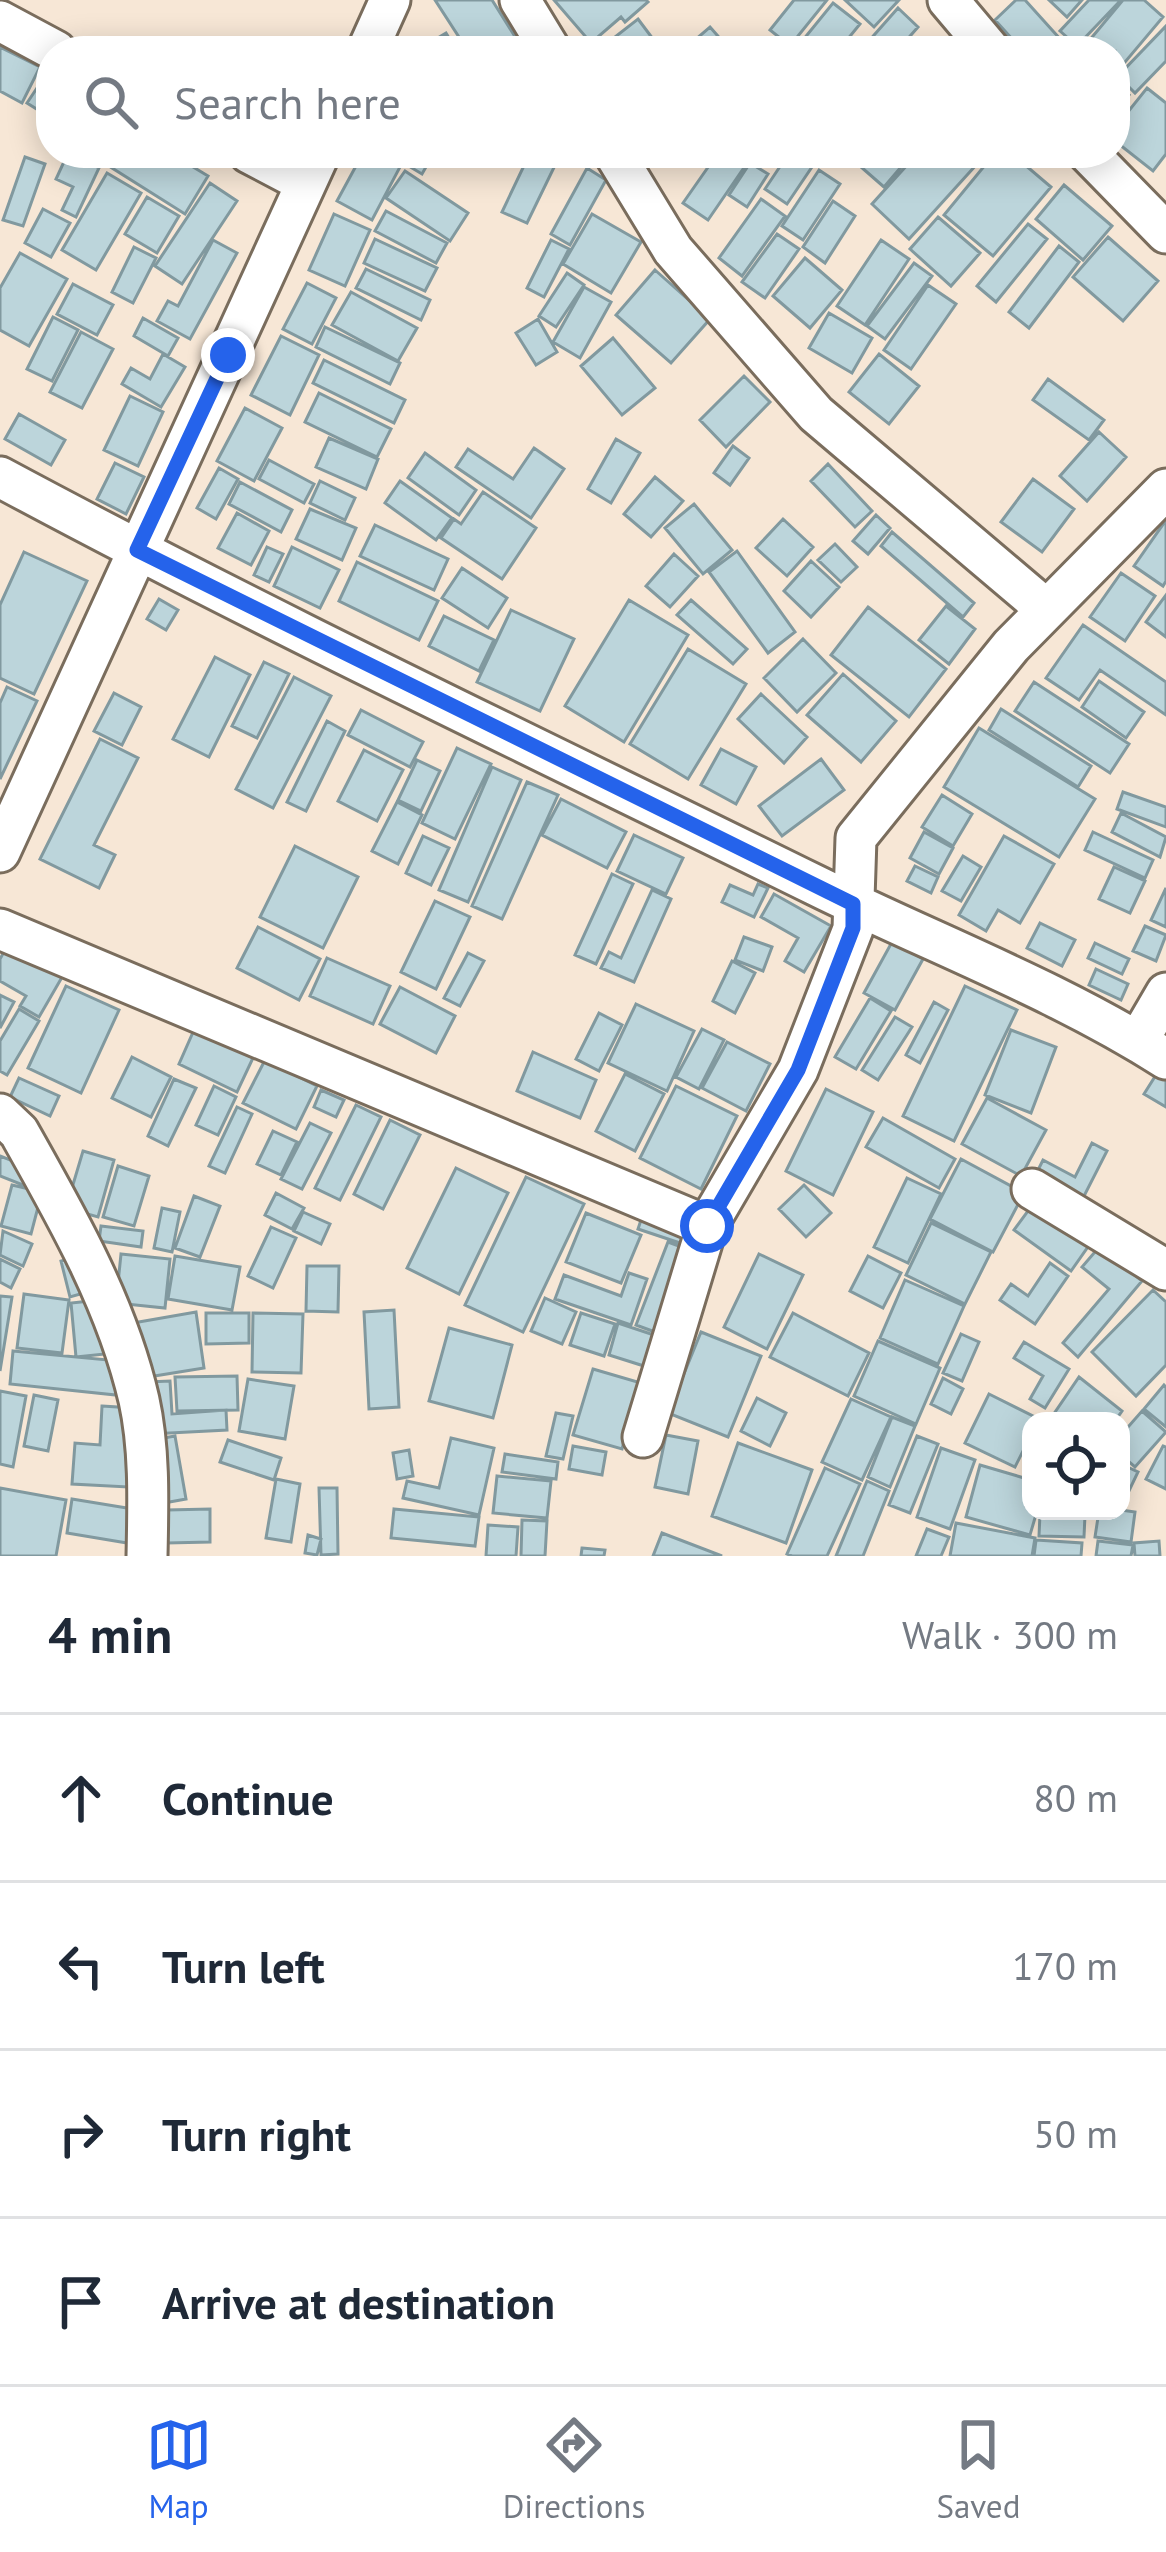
<!DOCTYPE html>
<html lang="en">
<head>
<meta charset="utf-8">
<style>
  body { margin:0; font-family:"PT Sans",sans-serif; background:#f2f2f3; color:#1f2937 }
  .controls { position:absolute; right:36px; bottom:36px; display:grid; overflow:hidden; border-radius:24px; box-shadow:0 6px 30px #0003 }
  .controls button { width:108px; height:108px; display:grid; place-items:center; padding:0; border:0; border-bottom:3px solid #e0e1e3; background:#fff; color:#1f2937; font:60px sans-serif }
  .stop { position:absolute; width:36px; height:36px; margin:-27px; border:9px solid #2563eb; border-radius:50%; background:#fff }
  .stop.end { background:#2563eb; border-color:#fff; box-shadow:0 3px 12px #0008 }
  .list { margin:0; padding:0; list-style:none }
  h2 { display:flex; justify-content:space-between; align-items:center; height:156px; margin:0; padding:0 48px; font-size:51px }
  h2 small { font-size:39px; font-weight:400; color:#747a83 }
  .list li { display:grid; grid-template-columns:78px 1fr auto; gap:36px; align-items:center; box-sizing:border-box; height:168px; padding:0 48px; border-top:3px solid #e0e1e3 }
  .list b { display:block; font-size:45px; white-space:nowrap }
  .list em { font-size:39px; font-style:normal; color:#747a83 }
  .icon { flex:none; width:66px; height:66px; fill:none; stroke:currentColor; stroke-width:2; stroke-linecap:round; stroke-linejoin:round }
  .map { position:relative; flex:none; width:1166px; height:1556px; overflow:hidden }
  .search { position:absolute; background:#fff; box-shadow:0 6px 30px #0003; left:36px; right:36px; top:36px; height:132px; display:flex; align-items:center; gap:30px; box-sizing:border-box; padding:0 42px; border-radius:48px; color:#747a83; font-size:45px }
  .sheet { height:828px; background:#fff }
  nav { display:flex; justify-content:space-around; align-items:center; box-sizing:border-box; height:168px; border-top:3px solid #e0e1e3; background:#fff; font-size:33px; color:#747a83 }
  nav a { display:grid; justify-items:center; gap:6px }
  nav .on { color:#2563eb }
  .map>svg:first-child { display:block }
</style>
</head>
<body>
<div class="map">
<svg width="1166" height="1556" viewBox="0 0 1166 1556">
  <rect width="100%" height="100%" fill="#f7e7d6"/>
  <!-- building -->
  <path fill="#bcd5db" stroke="#81999f" stroke-width="3" d="M435,0H492L524,51H468Z
    M554,0H646L648,2L625,22L621,17L591,43Z
    M794,0H827L790,46L770,30Z
    M845,0H899L874,27Z
    M1016,0H1025L1071,51H1023L995,20Z
    M1049,0H1082L1067,17Z
    M1089,0H1121L1077,46L1060,31Z
    M1123,0H1144L1163,17L1115,74V51H1087L1083,48Z
    M833,3L860,24L838,51H794Z
    M898,8L918,27L897,51H860Z
    M638,19L662,51H597Z
    M1166,26V61L1135,93L1118,76Z
    M710,27L731,51H682Z
    M446,33L457,51H416Z
    M0,47L40,67L22,103L0,91Z
    M1115,83L1129,95L1115,112Z
    M39,85L51,92V118L27,103Z
    M1147,88L1166,103V154L1153,171L1115,141V128Z
    M68,153L99,168L76,217L62,210L73,187L56,179Z
    M107,153H170L208,176L185,214L101,161Z
    M363,153H373L400,167L372,220L337,201Z
    M387,153H434L422,174Z
    M471,153H498L493,164Z
    M530,153H561L527,223L502,212Z
    M718,153H754L708,220L683,203Z
    M789,153L820,155L787,204L765,189Z
    M845,153H913L884,187Z
    M918,153H987L909,239L872,204Z
    M995,153H1011L1051,187L993,256L944,215Z
    M25,157L45,164L23,226L3,220Z
    M750,163L768,174L747,207L729,195Z
    M587,168L606,180L570,245L551,234Z
    M819,170L840,184L803,240L782,226Z
    M405,171L468,213L450,241L386,198Z
    M107,173L141,193L96,270L62,250Z
    M210,183L237,201L182,284L155,266Z
    M1064,185L1112,226L1083,260L1036,219Z
    M147,197L179,216L157,253L125,234Z
    M761,199L785,216L742,276L719,258Z
    M833,201L855,216L825,263L803,247Z
    M43,209L70,223L51,257L25,243Z
    M386,211L447,243L436,263L375,231Z
    M334,214L370,230L345,286L309,270Z
    M592,214L641,242L611,293L563,264Z
    M938,217L980,253L951,286L910,249Z
    M1028,224L1047,239L996,302L977,286Z
    M777,234L799,249L765,298L742,282Z
    M1108,237L1158,281L1123,321L1073,277Z
    M375,239L437,268L425,291L364,263Z
    M213,240L237,253L190,339L157,321L168,301L178,306Z
    M551,240L569,249L544,297L527,288Z
    M881,240L909,259L865,325L837,306Z
    M1059,246L1079,262L1029,328L1009,312Z
    M134,247L156,258L133,303L112,292Z
    M20,253L67,279L29,346L0,330V288Z
    M805,258L842,290L810,328L773,296Z
    M914,263L932,276L885,339L867,326Z
    M366,269L430,300L421,320L356,288Z
    M655,270L710,319L671,363L616,315Z
    M567,273L584,285L556,327L539,316Z
    M307,283L336,298L312,344L283,329Z
    M73,284L113,305L97,335L57,314Z
    M928,285L956,304L911,369L884,350Z
    M584,287L611,302L580,358L553,342Z
    M351,292L417,328L398,361L332,325Z
    M829,313L872,338L852,373L809,348Z
    M53,317L78,330L52,381L27,369Z
    M143,318L178,338L168,356L134,336Z
    M538,319L557,352L536,365L516,333Z
    M325,327L400,363L390,384L316,347Z
    M81,332L113,349L82,408L50,392Z
    M281,336L319,355L290,415L251,395Z
    M613,338L655,388L622,415L581,366Z
    M163,354L185,367L161,407L122,384L131,368L150,379Z
    M879,354L919,386L889,424L849,392Z
    M324,360L405,400L394,423L313,383Z
    M744,376L770,402L726,447L700,420Z
    M1048,379L1104,420L1089,440L1033,400Z
    M319,393L391,429L377,457L305,422Z
    M130,396L163,412L138,466L104,450Z
    M245,408L282,428L254,481L217,461Z
    M19,414L65,440L51,465L5,439Z
    M1099,432L1126,457L1087,501L1060,476Z
    M329,438L378,459L366,489L316,467Z
    M616,439L640,453L611,503L588,489Z
    M733,446L749,458L730,485L714,473Z
    M534,448L564,469L531,518L456,467L468,449L513,479Z
    M425,453L476,490L459,515L408,478Z
    M269,460L314,484L304,503L259,479Z
    M115,463L144,477L126,514L97,499Z
    M828,464L872,511L855,527L811,481Z
    M219,468L238,479L216,519L197,508Z
    M655,477L683,501L651,537L624,514Z
    M1033,479L1074,509L1042,552L1001,522Z
    M320,481L355,498L345,520L310,503Z
    M400,481L452,518L436,540L385,503Z
    M240,482L292,510L281,532L229,504Z
    M483,492L536,528L502,579L441,538L454,519L461,524Z
    M694,504L732,550L703,574L665,528Z
    M310,509L356,528L342,560L296,539Z
    M237,513L269,531L251,565L218,548Z
    M876,515L890,528L868,554L853,541Z
    M783,519L813,547L787,576L756,548Z
    M1166,520V581L1163,586L1134,566Z
    M375,525L448,559L434,590L360,556Z
    M892,532L974,603L963,617L881,546Z
    M835,544L857,567L841,582L818,560Z
    M267,547L283,554L269,582L254,575Z
    M292,547L339,570L320,608L274,586Z
    M737,551L795,632L768,653L709,572Z
    M24,552L87,581L34,694L0,678V605Z
    M674,554L698,576L670,607L646,586Z
    M811,561L839,587L811,617L784,591Z
    M357,562L438,601L419,640L339,601Z
    M462,568L507,598L488,628L442,598Z
    M1121,573L1155,596L1125,641L1090,617Z
    M1166,595V637L1146,622Z
    M159,599L178,610L166,630L147,619Z
    M629,600L688,635L624,742L565,706Z
    M691,600L747,649L733,664L677,615Z
    M946,606L975,629L949,664L919,640Z
    M868,607L946,669L909,717L831,655Z
    M511,610L574,639L540,711L477,682Z
    M444,616L494,640L479,671L429,646Z
    M1083,625L1166,682V715L1100,670L1079,700L1046,678Z
    M803,639L836,673L797,712L764,678Z
    M688,649L746,684L688,779L630,744Z
    M215,657L250,675L209,757L173,739Z
    M264,662L289,674L257,738L232,726Z
    M843,674L896,721L861,762L807,715Z
    M294,677L331,696L273,808L236,789Z
    M1099,681L1144,712L1126,738L1082,707Z
    M1034,682L1129,744L1110,773L1015,711Z
    M7,687L37,701L0,779V703Z
    M114,693L141,707L122,745L94,731Z
    M761,694L807,737L784,763L738,719Z
    M1001,709L1091,766L1078,787L989,730Z
    M361,710L423,742L410,767L348,735Z
    M327,721L345,731L306,811L287,802Z
    M979,728L1095,799L1059,857L944,787Z
    M100,739L138,758L94,845L115,855L99,888L40,859Z
    M457,748L491,764L455,839L422,823Z
    M721,749L756,767L736,804L701,785Z
    M364,750L403,770L377,821L338,801Z
    M821,759L844,790L782,836L759,806Z
    M417,760L440,771L421,811L398,800Z
    M492,767L521,780L468,902L439,890Z
    M527,782L558,795L502,919L472,906Z
    M1123,792L1166,807V827L1117,809Z
    M942,795L972,814L953,846L922,827Z
    M561,799L626,832L607,868L542,835Z
    M397,802L422,815L398,864L372,851Z
    M1121,813L1166,837L1160,857L1112,832Z
    M924,832L953,848L939,874L910,858Z
    M1093,832L1153,860L1145,878L1085,850Z
    M634,835L683,858L666,894L617,871Z
    M423,836L449,848L431,885L406,873Z
    M1004,836L1054,864L1020,923L998,910L986,931L959,915Z
    M295,846L358,877L323,948L260,917Z
    M963,856L981,867L961,901L942,891Z
    M915,866L938,877L931,893L907,881Z
    M1114,867L1145,881L1130,913L1099,899Z
    M612,874L633,884L596,964L575,955Z
    M758,884L768,888L754,917L722,902L730,885L753,895Z
    M1166,888V927L1151,920Z
    M652,890L671,899L634,982L601,968L609,952L621,958Z
    M774,894L831,926L804,972L785,961L798,938L761,917Z
    M435,901L470,917L436,989L401,972Z
    M1040,923L1075,940L1062,966L1027,948Z
    M1145,926L1166,935L1156,961L1133,951Z
    M258,927L320,959L299,1000L237,968Z
    M744,937L772,947L763,971L735,960Z
    M10,941L65,972L39,1017L20,1006L26,996L0,981V959Z
    M892,942L923,959L895,1010L864,993Z
    M1095,943L1129,959L1122,974L1088,958Z
    M468,953L484,961L460,1006L444,998Z
    M327,958L390,986L373,1024L310,996Z
    M732,961L755,973L735,1013L713,1001Z
    M1096,969L1128,984L1121,1000L1089,985Z
    M66,986L119,1010L81,1093L28,1068Z
    M965,986L1017,1010L954,1141L903,1116Z
    M400,987L455,1016L436,1053L380,1024Z
    M0,995L14,1002L0,1028Z
    M870,998L891,1011L856,1069L835,1057Z
    M934,1002L948,1010L920,1063L906,1055Z
    M636,1004L694,1031L667,1091L608,1063Z
    M19,1009L39,1021L7,1075L0,1071V1041Z
    M599,1013L622,1025L599,1071L576,1059Z
    M895,1017L912,1027L878,1080L862,1070Z
    M702,1029L724,1040L699,1089L676,1077Z
    M194,1030L253,1058L237,1092L179,1064Z
    M1011,1030L1056,1047L1031,1113L985,1095Z
    M727,1042L770,1064L746,1111L702,1088Z
    M533,1052L596,1080L580,1118L517,1091Z
    M132,1057L171,1077L151,1117L112,1098Z
    M265,1060L317,1086L296,1129L243,1103Z
    M625,1074L664,1094L635,1151L596,1131Z
    M1156,1075L1166,1080V1107L1144,1094Z
    M19,1078L59,1096L50,1116L10,1097Z
    M174,1079L196,1088L168,1146L148,1136Z
    M214,1086L236,1097L218,1135L196,1125Z
    M676,1086L737,1116L701,1189L640,1158Z
    M826,1089L873,1112L833,1195L786,1171Z
    M321,1090L344,1100L336,1117L314,1107Z
    M987,1098L1046,1130L1021,1176L962,1144Z
    M356,1105L381,1117L340,1200L315,1188Z
    M237,1107L252,1114L225,1173L209,1166Z
    M883,1118L955,1159L939,1188L866,1147Z
    M390,1120L420,1135L383,1209L354,1194Z
    M310,1123L331,1133L302,1189L281,1179Z
    M273,1131L297,1142L281,1175L257,1164Z
    M1092,1143L1107,1151L1081,1202L1034,1178L1043,1160L1075,1177Z
    M83,1151L114,1160L98,1217L66,1208Z
    M0,1156L40,1172L33,1189L0,1176Z
    M961,1159L1024,1193L993,1252L930,1219Z
    M118,1166L149,1176L134,1226L103,1217Z
    M456,1168L508,1193L459,1294L407,1268Z
    M526,1177L584,1204L523,1332L465,1305Z
    M907,1178L941,1194L908,1263L874,1247Z
    M12,1185L42,1192L31,1234L1,1226Z
    M804,1185L831,1213L806,1237L779,1209Z
    M276,1193L304,1208L292,1229L265,1215Z
    M194,1196L220,1206L200,1257L175,1248Z
    M1036,1200L1092,1241L1071,1271L1014,1230Z
    M162,1208L180,1212L172,1252L154,1248Z
    M644,1211L689,1226L683,1244L638,1229Z
    M303,1212L330,1224L321,1244L294,1231Z
    M586,1213L641,1235L621,1283L566,1262Z
    M931,1223L991,1252L965,1304L906,1275Z
    M101,1226L143,1231L141,1247L99,1241Z
    M271,1227L296,1238L273,1288L248,1276Z
    M3,1231L32,1244L23,1266L0,1255Z
    M668,1242L687,1249L655,1332L636,1325Z
    M1100,1246L1142,1281L1078,1357L1063,1343L1109,1289L1082,1267Z
    M121,1254L170,1259L165,1308L116,1303Z
    M759,1254L803,1275L767,1349L724,1327Z
    M83,1255L91,1291L70,1297L61,1261Z
    M175,1256L240,1267L232,1310L168,1299Z
    M868,1256L901,1273L883,1308L850,1291Z
    M0,1259L20,1269L11,1288L0,1282Z
    M1050,1263L1068,1276L1035,1324L1000,1300L1011,1284L1028,1296Z
    M307,1266H339L338,1312L306,1311Z
    M629,1273L647,1279L631,1325L555,1299L564,1275L621,1296Z
    M905,1280L964,1306L938,1364L880,1338Z
    M1153,1290L1166,1302V1365L1136,1396L1092,1352Z
    M24,1294L69,1300L62,1353L17,1348Z
    M0,1296L12,1297L0,1371Z
    M545,1298L576,1312L562,1344L531,1331Z
    M100,1300L105,1354L76,1357L71,1303Z
    M394,1310L399,1407L369,1409L364,1312Z
    M196,1312L204,1368L142,1378L133,1323Z
    M206,1313H249V1343L206,1344Z
    M253,1313L303,1314L301,1373L252,1372Z
    M581,1313L615,1324L604,1356L570,1345Z
    M793,1313L869,1353L848,1396L770,1357Z
    M618,1323L654,1335L644,1366L609,1355Z
    M449,1328L512,1345L493,1418L429,1401Z
    M701,1332L761,1356L728,1437L668,1413Z
    M961,1334L979,1342L962,1381L943,1373Z
    M878,1341L940,1368L916,1424L854,1396Z
    M1024,1342L1069,1369L1045,1408L1030,1399L1043,1376L1014,1358Z
    M13,1351L119,1361L116,1395L10,1384Z
    M593,1369L641,1383L622,1449L573,1435Z
    M237,1376L238,1410L177,1411L175,1377Z
    M1079,1377L1122,1411L1115,1421H1049Z
    M943,1378L963,1389L951,1414L931,1404Z
    M248,1379L294,1386L285,1439L239,1431Z
    M170,1381L172,1414L226,1410L227,1430L151,1434L148,1382Z
    M1164,1385L1166,1387V1427L1144,1409Z
    M0,1391L26,1396L13,1467L0,1464Z
    M989,1394L1039,1419L1031,1421V1435L1015,1467L965,1443Z
    M34,1395L58,1400L48,1451L24,1446Z
    M757,1398L786,1413L770,1446L741,1431Z
    M851,1399L891,1417L862,1480L822,1462Z
    M102,1406L133,1408L128,1487L72,1484L75,1443L100,1445Z
    M1142,1411L1166,1432L1135,1467L1121,1455V1435Z
    M556,1413L573,1416L563,1459L546,1456Z
    M892,1417L915,1426L890,1487L868,1477Z
    M666,1435L698,1441L688,1494L655,1487Z
    M175,1436L186,1499L164,1503L152,1440Z
    M917,1436L938,1444L910,1513L889,1505Z
    M451,1438L494,1448L479,1515L403,1498L407,1481L439,1488Z
    M228,1440L281,1458L274,1480L220,1462Z
    M738,1443L812,1470L786,1543L712,1516Z
    M573,1446L606,1452L602,1475L569,1469Z
    M1163,1446L1166,1447V1489L1146,1479Z
    M941,1448L975,1460L950,1529L917,1517Z
    M409,1450L413,1476L397,1479L393,1453Z
    M505,1454L558,1462L556,1479L502,1472Z
    M1121,1464L1138,1472L1126,1497L1121,1494Z
    M980,1465L1031,1480L1026,1506L1037,1511L1030,1535L966,1517Z
    M825,1468L860,1484L827,1556H792L787,1554Z
    M497,1476L551,1481L547,1518L493,1513Z
    M276,1479L300,1484L291,1542L266,1538Z
    M867,1481L889,1491L863,1556H836Z
    M0,1488L66,1500L56,1556H0Z
    M319,1488H337L338,1554L321,1555Z
    M72,1499L133,1509L127,1543L67,1533Z
    M210,1509V1542L167,1543V1510Z
    M394,1509L479,1517L475,1546L391,1538Z
    M1121,1510L1135,1512L1131,1542L1095,1537L1099,1511Z
    M1040,1514L1085,1515L1084,1537L1039,1536Z
    M522,1520L547,1521L545,1556H521Z
    M956,1523L1035,1538L1032,1556H950Z
    M488,1525L518,1527L516,1556H486Z
    M927,1529L949,1537L941,1556H916Z
    M662,1533L722,1556H653Z
    M308,1535L321,1539L317,1555L305,1553Z
    M1036,1540L1082,1543L1081,1556H1034Z
    M1098,1541L1133,1545L1131,1556H1096Z
    M1159,1541L1160,1556H1135L1134,1543Z
    M582,1548L605,1550L604,1556H581Z"/>
  <g fill="none" stroke-linecap="round" stroke-linejoin="round">
    <defs>
      <path id="minor" d="M520,0L551,51
        M948,0L991,51
        M0,21L56,51
        M367,51L390,0
        M249,153L306,183
        M614,153L673,250L816,414L1046,609
        M1088,153L1166,233
        M0,477C268,621 543,751 815,885C932,943 1056,989 1166,1059
        M0,852L320,153
        M0,929L707,1226
        M1138,1041L1166,993
        M0,1114L19,1132C67,1217 117,1304 139,1400C150,1450 148,1505 147,1556
        M1032,1189L1166,1270
        M643,1437L707,1226L798,1070L853,929L856,838L1011,646L1166,489"/>
    </defs>
    <!-- minor casing -->
    <use href="#minor" stroke="#7a6d5d" stroke-width="45"/>
    <!-- minor -->
    <use href="#minor" stroke="#fff" stroke-width="39"/>
  </g>
  <g fill="none" stroke-linecap="round" stroke-linejoin="round">
    <!-- route -->
    <path stroke="#2563eb" stroke-width="15" d="M228,355L137,550L853,904V928L798,1070L707,1226"/>
  </g>
</svg>
<div class="controls">
<button><svg class="icon" aria-label="locate" viewBox="0 0 24 24"><circle cx="12" cy="12" r="6"/><path d="M12 2v4M12 18v4M2 12h4M18 12h4"/></svg></button>
</div>
<div class="stop" style="left:707px;top:1226px"></div>
<div class="stop end" style="left:228px;top:355px"></div>
<div class="search"><svg class="icon" aria-label="search" viewBox="0 0 24 24"><circle cx="10" cy="10" r="6"/><path d="M15 15l6 6"/></svg>Search here</div>
</div>
<section class="sheet">
<h2>4 min<small>Walk · 300 m</small></h2>
<ul class="list">
<li><svg class="icon" aria-label="ahead" viewBox="0 0 24 24"><path d="M12 20V5M6 11l6-6 6 6"/></svg><div><b>Continue</b></div><em>80 m</em></li>
<li><svg class="icon" aria-label="left" viewBox="0 0 24 24"><path d="M17 20v-9H6M10 6l-5 5 5 5"/></svg><div><b>Turn left</b></div><em>170 m</em></li>
<li><svg class="icon" aria-label="right" viewBox="0 0 24 24"><path d="M7 20v-9h11M14 6l5 5-5 5"/></svg><div><b>Turn right</b></div><em>50 m</em></li>
<li><svg class="icon" aria-label="arrive" viewBox="0 0 24 24"><path d="M6 21V4h12l-3 4 3 4H6"/></svg><div><b>Arrive at destination</b></div></li>
</ul>
</section>
<nav>
<a class="on"><svg class="icon" aria-label="map" viewBox="0 0 24 24"><path d="M3 6l6-2 6 2 6-2v14l-6 2-6-2-6 2zM9 4v14M15 6v14"/></svg>Map</a>
<a><svg class="icon" aria-label="directions" viewBox="0 0 24 24"><path d="M12 3l9 9-9 9-9-9zM9 14v-3h6M13 9l2 2-2 2"/></svg>Directions</a>
<a><svg class="icon" aria-label="saved" viewBox="0 0 24 24"><path d="M7 4h10v16l-5-4-5 4z"/></svg>Saved</a>
</nav>
</body>
</html>
